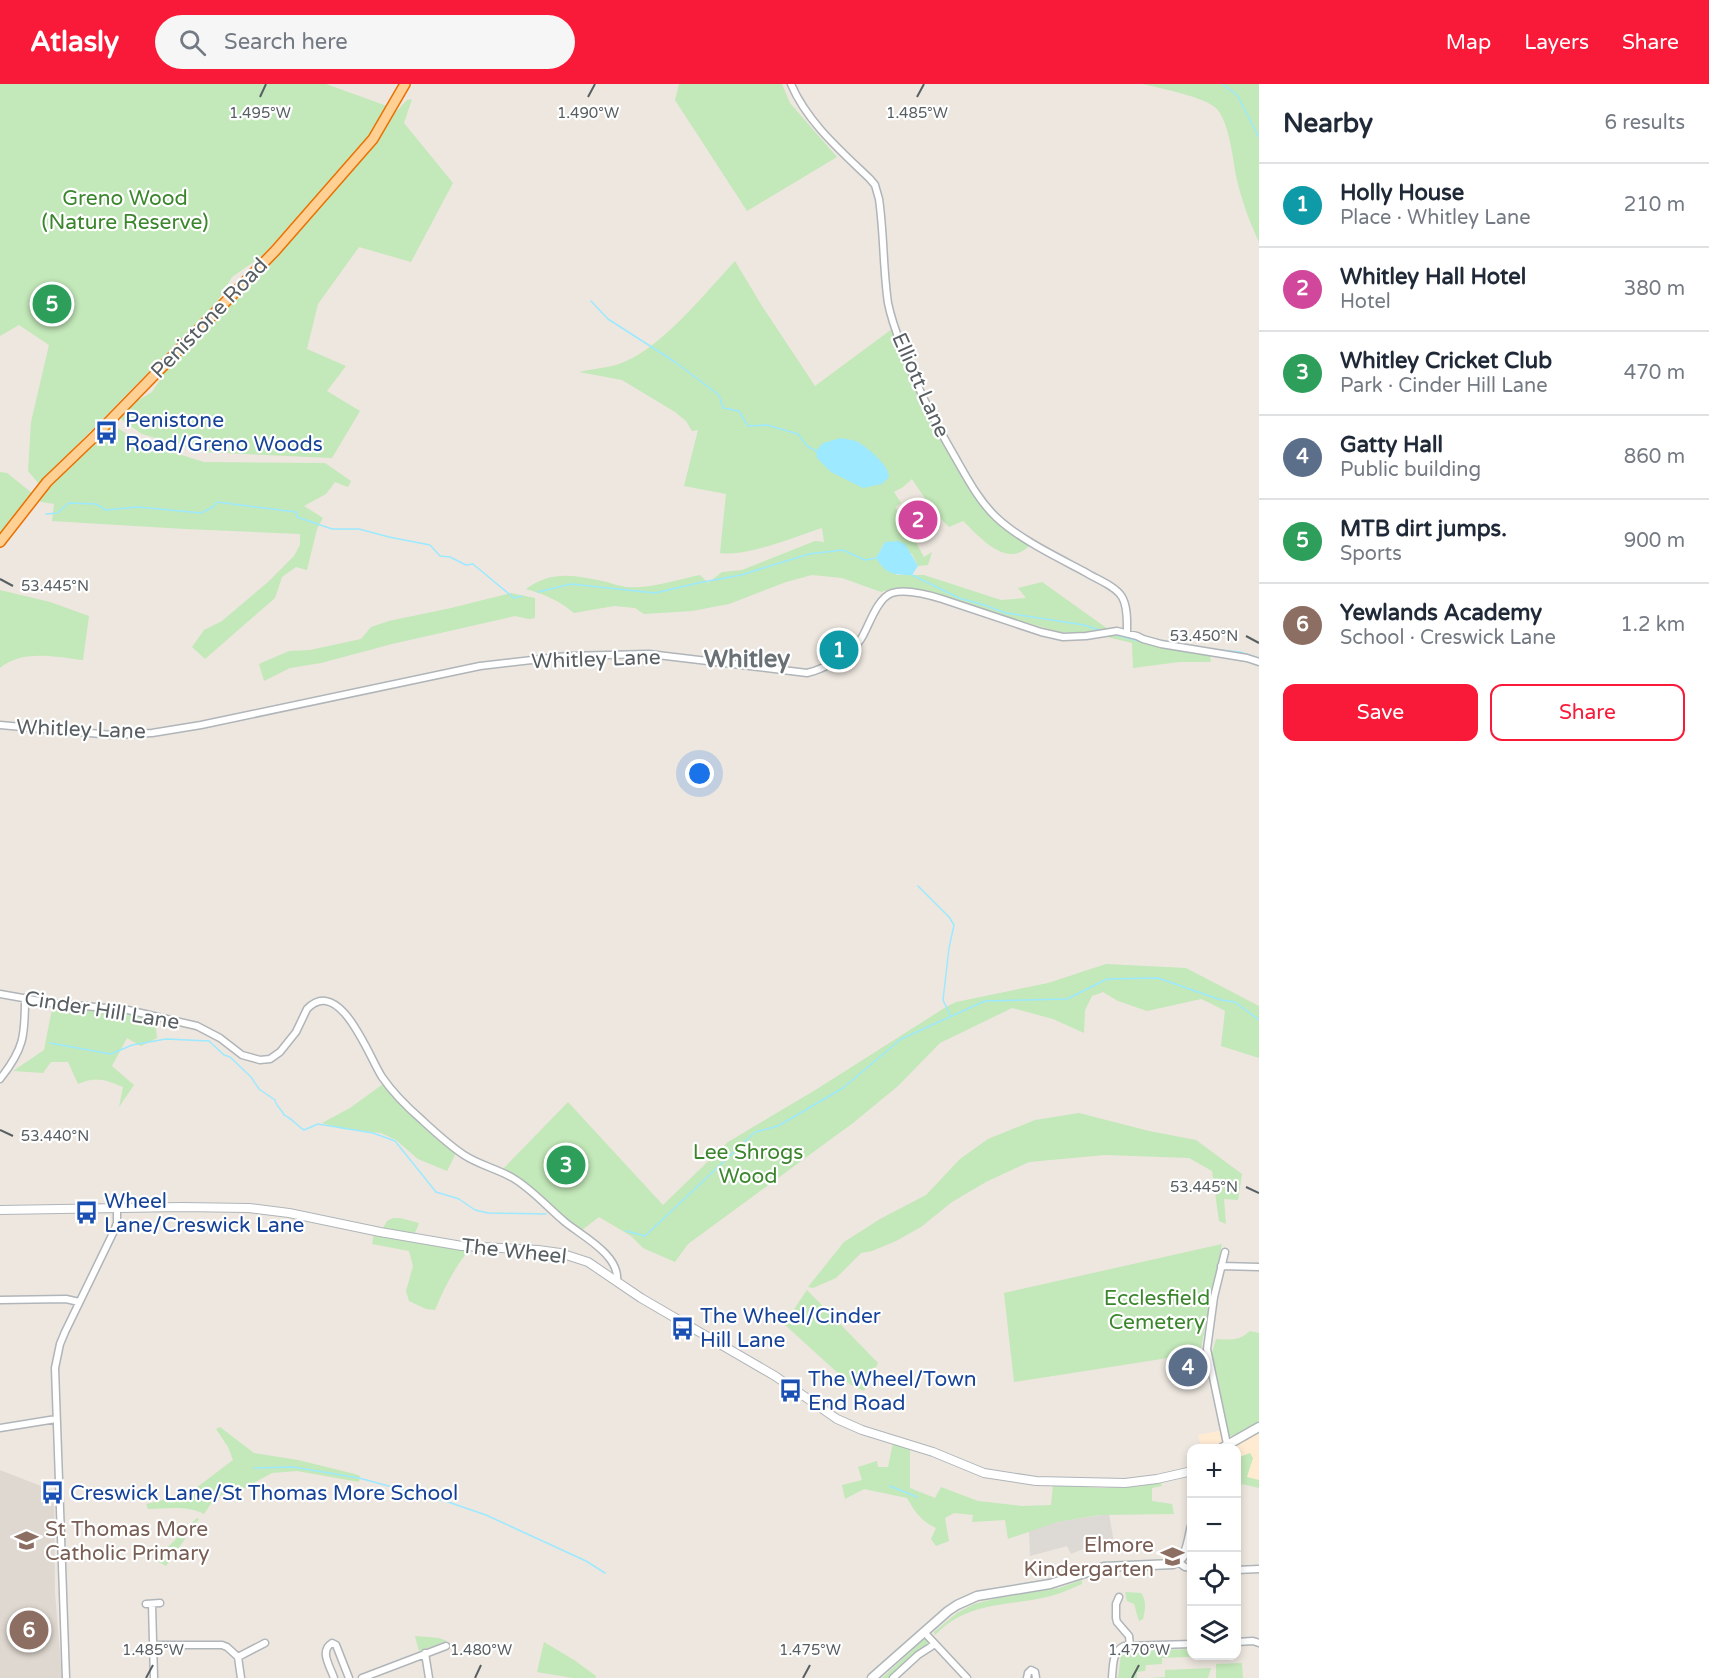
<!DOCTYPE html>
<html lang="en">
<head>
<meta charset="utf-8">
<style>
  body { margin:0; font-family:"Varela Round",sans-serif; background:#f6f6f7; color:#1f2937 }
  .controls { position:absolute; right:18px; bottom:18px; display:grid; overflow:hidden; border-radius:12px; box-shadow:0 3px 9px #0003 }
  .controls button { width:54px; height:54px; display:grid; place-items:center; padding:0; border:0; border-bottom:2px solid #e0e1e3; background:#fff; color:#1f2937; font:30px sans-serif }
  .you { position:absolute; left:700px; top:690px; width:21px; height:21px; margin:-15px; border:4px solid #fff; border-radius:50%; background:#1a73e8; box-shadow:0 0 0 9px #1a73e833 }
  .badge { display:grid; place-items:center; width:39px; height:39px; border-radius:50%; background:#f91938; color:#fff; font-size:20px; font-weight:700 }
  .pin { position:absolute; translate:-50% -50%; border:3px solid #fff; box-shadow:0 2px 6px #0006 }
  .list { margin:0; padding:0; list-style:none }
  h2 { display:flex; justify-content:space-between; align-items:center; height:78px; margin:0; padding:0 24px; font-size:26px }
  h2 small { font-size:20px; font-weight:400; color:#747a83 }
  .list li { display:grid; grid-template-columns:39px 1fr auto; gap:18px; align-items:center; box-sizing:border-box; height:84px; padding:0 24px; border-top:2px solid #e0e1e3 }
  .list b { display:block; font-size:22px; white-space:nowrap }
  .list p { margin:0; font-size:20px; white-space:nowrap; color:#747a83 }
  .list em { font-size:20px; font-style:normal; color:#747a83 }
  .actions { display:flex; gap:12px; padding:18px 24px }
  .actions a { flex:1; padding:14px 0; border:2px solid #f91938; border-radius:12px; text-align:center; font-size:21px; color:#f91938 }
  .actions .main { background:#f91938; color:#fff }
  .icon { flex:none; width:33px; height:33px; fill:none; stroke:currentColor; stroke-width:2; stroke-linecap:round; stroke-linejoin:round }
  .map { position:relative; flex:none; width:1259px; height:1594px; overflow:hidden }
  header { display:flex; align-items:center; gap:36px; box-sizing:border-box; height:84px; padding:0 30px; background:#f91938; color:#fff }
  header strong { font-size:28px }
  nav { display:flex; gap:33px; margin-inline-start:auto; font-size:21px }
  .search { width:420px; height:54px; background:#f6f6f7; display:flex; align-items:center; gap:15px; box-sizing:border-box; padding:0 21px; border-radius:33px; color:#747a83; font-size:22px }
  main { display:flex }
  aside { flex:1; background:#fff }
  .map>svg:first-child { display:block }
</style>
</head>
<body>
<header>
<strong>Atlasly</strong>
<div class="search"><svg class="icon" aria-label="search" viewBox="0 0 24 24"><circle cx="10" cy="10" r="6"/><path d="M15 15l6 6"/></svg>Search here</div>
<nav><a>Map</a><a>Layers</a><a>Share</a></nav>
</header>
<main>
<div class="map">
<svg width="1259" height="1594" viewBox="0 0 1259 1594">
  <rect width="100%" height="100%" fill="#ede7df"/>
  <!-- commercial -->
  <path fill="#ffebd2" d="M1259,1340V1398L1237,1400L1236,1364H1211L1210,1360L1201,1361L1198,1351L1227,1345L1229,1353Z"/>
  <!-- industrial -->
  <path fill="#ddd9d4" d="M1109,1430L1114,1459L1090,1462L1071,1470L1067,1462L1030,1472L1029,1447L1057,1438Z"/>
  <!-- education -->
  <path fill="#dfd8d0" d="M0,1386L54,1407L55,1508L62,1594H0Z"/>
  <!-- green -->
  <path fill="#c3e8b9" d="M0,0H326L387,22L370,52L262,172L232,193L217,218L39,400L28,387L31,338L49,261L19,241L0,252Z
    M679,0H782L790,19L837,73L747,127L675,16Z
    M1143,0H1259V158C1249,137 1241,114 1236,92C1233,74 1229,39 1217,25C1206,13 1159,4 1143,0Z
    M412,15L404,39L453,99L411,178L359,163L318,220L307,265L346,282L327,307L360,327L332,374L202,368L142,350L118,333L127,323L152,308L169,282L252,199L376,57L391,33L407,16Z
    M735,177L762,222L815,302L892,245L908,288L928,333L972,409L988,428L1030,461C1007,486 980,453 963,437L949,443L934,428L912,395L903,403L894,408L901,419L895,423L900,430L908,425L917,441L909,446L924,473L932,468L928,481L918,482L912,470L885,458L876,474L897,491H924L1001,516L1026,514L1018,504L1042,498L1108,545L1077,549L1059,548L994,529L941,511L910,505L894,504L881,508L842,494L812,491L786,498L729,520L692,527L644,530L635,524L614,522L574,529C558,516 546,511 526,505C553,485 577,492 607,498C613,500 620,502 626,503C650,505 677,496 700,491L708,499L722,488L742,486L815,457L824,458L822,444C794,453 747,473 720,469L726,410L684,402L698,346L692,347L686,337L675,328L622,296L579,288C592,285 605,284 616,281C659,268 704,210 735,177Z
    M112,340L137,357L204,378L325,379L351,397L348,403L335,398L326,410L304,422L323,434L317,445L307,486L296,483L282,493L275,514L205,575L192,563L204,546L222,537L268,498L294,472L300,461V450L185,445L52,437L54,420L36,417Z
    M0,388L7,389L32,409L0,450Z
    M0,506L50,518L89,532L83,576C56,573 23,565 0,584Z
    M511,509L535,514V534L529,535L515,532L392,560L321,579L290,584L264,597L259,580L289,567L310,566L361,555L371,543L389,537L451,524Z
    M1121,551L1153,561L1210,571L1211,578H1179L1133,584L1132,559L1103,552Z
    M1106,880L1186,884L1259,922V974L1221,962L1225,927L1210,919L1201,915L1147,927L1118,917L1103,908L1092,912L1085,926L1084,949L1053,935L1012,924L940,959L898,1002L853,1039L688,1160L675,1178L643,1164L631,1152L599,1133L582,1146L566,1135L532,1104L503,1085L568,1018L663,1121L728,1058L817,1005L946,923L956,918L1048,899Z
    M52,925C87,926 121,928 155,936L157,954L141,962L127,954L112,982L134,1001L119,1023L123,1003C105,996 97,992 78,1000L68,978H51L43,989L13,987L44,966Z
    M383,1000L406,1026L456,1069L447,1087L418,1075L396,1056L381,1049L343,1045L322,1039L350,1024Z
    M1079,1029L1149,1047L1196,1056L1242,1090L1238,1116L1224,1115L1226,1140L1219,1137L1212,1087L1189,1074L1105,1071L1029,1078L986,1098L952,1118L921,1143L896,1157L872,1167L861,1169L836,1194L813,1204L808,1203L844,1158L880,1135L926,1111L960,1075L988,1055L1035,1036Z
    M393,1134H400L419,1139L415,1149L383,1144L387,1137Z
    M374,1150L413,1155L468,1167C454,1185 444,1204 435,1226L426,1225L409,1217L406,1207L413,1182L409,1167L372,1160Z
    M1222,1160L1200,1269L1014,1298L1004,1209Z
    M807,1206L878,1279L864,1307L851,1301L784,1240Z
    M1250,1247L1259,1249V1340L1229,1353L1211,1272L1216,1255C1231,1256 1239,1257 1250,1247Z
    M220,1343L254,1369L298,1376L355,1390L360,1392L359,1398L297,1387L272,1389L239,1407L220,1412L214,1415L204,1430C187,1421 166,1425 148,1425L146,1420L181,1412L196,1404L233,1376L228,1363L216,1345Z
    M893,1359L910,1364V1404L935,1414L941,1403L978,1417L1022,1422L1051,1421L1053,1401L1101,1404L1143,1402L1144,1400L1161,1399L1162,1402L1152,1404V1417L1172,1420L1174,1430L1100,1431L1057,1438L1008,1455L1005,1436L972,1438L973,1431L954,1429L945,1434L949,1457L936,1462L931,1455L936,1444C921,1437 915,1428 907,1414L864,1405L845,1415L842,1401L862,1396L858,1383L877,1377L878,1383H888Z
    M1250,1369L1253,1374L1247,1393L1259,1396V1404L1242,1400L1240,1404H1237V1374Z
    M197,1434L199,1435L166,1482L155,1476Z
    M1082,1496V1500C1072,1504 1062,1509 1051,1512C1008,1523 969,1516 935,1551L934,1548L957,1529L974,1520L998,1514L1059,1504Z
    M1125,1508L1141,1509C1147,1516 1145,1527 1143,1535L1139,1537L1134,1520L1127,1517Z
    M415,1552L439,1554L447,1557L419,1567Z
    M924,1555L928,1557L929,1560L890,1594H882Z
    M544,1558L574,1576L596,1592L595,1594H573L537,1588Z
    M1191,1565L1192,1572H1209L1162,1574V1580L1146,1581L1145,1587L1137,1588V1594H1118L1121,1570L1123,1567Z
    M1242,1579L1243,1594H1216V1580Z
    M1211,1584L1208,1594H1149L1165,1593V1586Z"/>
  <!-- water -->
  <path fill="#9de9ff" d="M841,354C846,355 851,356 856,357C866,362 889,381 889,393L882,400L863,404L831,388L817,374L816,367L823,359Z
    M898,457L905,460L918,482L912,491C893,491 886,490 876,474L885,458Z"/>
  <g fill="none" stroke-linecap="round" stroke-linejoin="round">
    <!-- stream -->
    <path stroke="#9de9ff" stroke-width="1.5" d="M1222,0L1237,11L1259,53
      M591,217L608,235L675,278L719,311L723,324L739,327L748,342L767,341L798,350L807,362L816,367
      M46,430L57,429L69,419L96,420L106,426L138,423L201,429L213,423L217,418L296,428L297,433L332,445H359L389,453L430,461L440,472L450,473L466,481L473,480L514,514L522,512
      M910,490L959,514L984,521L1006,529L1084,541L1102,547
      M538,508L571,500L655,509L698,499L741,491L809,470L843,466L865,476L876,474
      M1113,550L1146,559
      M1210,565L1240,568L1259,574
      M918,802L949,833L954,841L949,864L943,916L950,931
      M50,959L111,970L132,961L166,955L209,957L224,971L230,973L251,993L259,1005L275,1016C276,1023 282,1025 284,1031C293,1035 296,1041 304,1046L318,1040L373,1049L395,1057L436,1108L459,1115L475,1126L488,1129L546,1130
      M626,1147L645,1152L755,1048L778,1042L843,1004L901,955L985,917L1067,915L1107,895L1158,894L1221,916L1235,918L1259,936
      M254,1384L293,1383L359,1394L448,1418L486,1431L586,1477L605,1489
      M890,1402L917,1413"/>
    <defs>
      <path id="minor" d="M791,0C807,38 841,67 870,95L875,101L879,115C884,150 883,185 888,219C891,234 896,248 902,263C916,302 934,337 955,373C967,394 979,417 996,433C1019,455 1057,473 1085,488C1096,495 1116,502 1122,513C1128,523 1127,539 1127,549
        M0,641L112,651L152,649L201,641L480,582L567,572L649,570L807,589C825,585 851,570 861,555C869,542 877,514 892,509C905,505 929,511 942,515L1041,548L1063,553L1086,552L1117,547L1137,552L1143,555L1161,560L1247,574L1259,578
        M0,910L51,919L128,926L197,942L220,954L242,971L260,976L270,975L280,968L296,948L307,925C340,891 369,973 382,993C393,1009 407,1023 422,1036C435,1048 449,1061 464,1071C479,1081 498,1085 513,1094C533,1106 548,1124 565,1138C582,1152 620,1171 617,1197
        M0,995C24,965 25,952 25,914
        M1225,1168L1214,1213L1207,1265L1227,1360
        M1221,1182L1259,1183
        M0,1216L66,1215L79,1218
        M0,1344L56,1335
        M1178,1478L1185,1483L1192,1484
        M1236,1486L1259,1485
        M1119,1513L1116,1520V1534L1117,1538L1129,1552L1130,1562
        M146,1520L160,1519
        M152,1520L154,1594
        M924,1548L967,1594
        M1236,1558L1253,1557L1259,1559
        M153,1561H222L227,1563L238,1573L241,1594
        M425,1569L429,1594
        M238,1573L265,1559
        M66,1594L55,1284L60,1260L65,1248L114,1147L117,1139V1124
        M334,1594C330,1582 319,1567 332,1559L336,1561L349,1594
        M362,1594L446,1562
        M893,1594L918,1571L935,1560
        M1027,1594L1028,1589L1031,1586L1035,1588L1036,1594
        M1112,1594C1113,1582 1112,1568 1124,1562L1192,1560"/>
      <path id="tertiary" d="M0,1126L182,1123L249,1124L289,1129L380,1148L462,1162L538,1166L560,1169L588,1178L641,1214L775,1292L837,1335L862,1346L933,1368L984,1389L1036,1397L1125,1399L1157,1395L1192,1387"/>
      <path id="secondary" d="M1222,1364L1259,1343
        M872,1594L948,1527L957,1521L977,1512L1050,1500L1104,1483L1173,1480C1188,1475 1188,1456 1192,1442"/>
      <path id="trunk" d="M0,458L47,398L95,352L275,167L373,55L405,0"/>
    </defs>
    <!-- minor casing -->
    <use href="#minor" stroke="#b0b5b9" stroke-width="9"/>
    <!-- tertiary casing -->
    <use href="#tertiary" stroke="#b0b5b9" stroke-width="10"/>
    <!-- secondary casing -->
    <use href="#secondary" stroke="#afb6b9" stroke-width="11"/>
    <!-- trunk casing -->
    <use href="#trunk" stroke="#ec7000" stroke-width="12"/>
    <!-- minor -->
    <use href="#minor" stroke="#fff" stroke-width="6"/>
    <!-- tertiary -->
    <use href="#tertiary" stroke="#fff" stroke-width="8"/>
    <!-- secondary -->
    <use href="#secondary" stroke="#fff" stroke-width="8"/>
    <!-- trunk -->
    <use href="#trunk" stroke="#ffd093" stroke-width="9"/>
  </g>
  <!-- ticks -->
  <path fill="none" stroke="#585f62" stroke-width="2" d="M260,13L266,0M588,13L595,0M917,13L924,0M0,495L13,502M1246,552L1259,559M0,1046L13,1052M1246,1103L1259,1109M146,1594L153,1581M475,1594L481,1581M803,1594L810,1581M1132,1594L1139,1581"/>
  <!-- icons -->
  <defs>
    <symbol id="bus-bare" viewBox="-9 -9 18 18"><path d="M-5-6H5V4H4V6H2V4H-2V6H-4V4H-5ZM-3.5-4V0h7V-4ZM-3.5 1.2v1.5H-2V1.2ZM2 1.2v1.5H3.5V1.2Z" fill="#1a4fb4" stroke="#fff" stroke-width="2.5" paint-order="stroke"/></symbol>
    <symbol id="school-bare" viewBox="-9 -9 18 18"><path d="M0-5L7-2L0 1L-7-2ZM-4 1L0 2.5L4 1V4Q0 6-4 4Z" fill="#8d6e63" stroke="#fff" stroke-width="2.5" paint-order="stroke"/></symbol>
  </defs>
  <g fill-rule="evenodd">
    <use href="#bus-bare" x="90" y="332" width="33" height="33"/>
    <use href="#bus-bare" x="70" y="1112" width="33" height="33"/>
    <use href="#bus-bare" x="666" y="1228" width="33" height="33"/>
    <use href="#bus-bare" x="774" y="1290" width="33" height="33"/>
    <use href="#bus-bare" x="36" y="1392" width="33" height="33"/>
    <use href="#school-bare" x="10" y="1440" width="33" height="33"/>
    <use href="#school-bare" x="1156" y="1456" width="33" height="33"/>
  </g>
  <g text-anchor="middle" stroke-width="4.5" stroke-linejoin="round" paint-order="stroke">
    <!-- park labels -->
    <g font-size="21" fill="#3b862d" stroke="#fff">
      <text x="125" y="121">Greno Wood<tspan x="125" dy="24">(Nature Reserve)</tspan></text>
      <text x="748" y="1075">Lee Shrogs<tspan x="748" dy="24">Wood</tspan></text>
      <text x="1157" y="1221">Ecclesfield<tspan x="1157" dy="24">Cemetery</tspan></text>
    </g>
    <!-- street labels -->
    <g font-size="21" fill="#585f62" stroke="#fff">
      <text transform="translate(209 234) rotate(-46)" y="7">Penistone Road</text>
      <text transform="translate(921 301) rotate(66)" y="7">Elliott Lane</text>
      <text transform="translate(596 575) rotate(-2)" y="7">Whitley Lane</text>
      <text transform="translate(81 645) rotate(2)" y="7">Whitley Lane</text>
      <text transform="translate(102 926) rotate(9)" y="7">Cinder Hill Lane</text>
      <text transform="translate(514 1167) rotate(6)" y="7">The Wheel</text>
    </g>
    <!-- transit labels -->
    <g font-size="21" fill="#164399" stroke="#fff" text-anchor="start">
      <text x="125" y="343">Penistone<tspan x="125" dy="24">Road/Greno Woods</tspan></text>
      <text x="104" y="1124">Wheel<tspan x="104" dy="24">Lane/Creswick Lane</tspan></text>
      <text x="700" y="1239">The Wheel/Cinder<tspan x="700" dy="24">Hill Lane</tspan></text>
      <text x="808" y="1302">The Wheel/Town<tspan x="808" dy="24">End Road</tspan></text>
      <text x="70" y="1416">Creswick Lane/St Thomas More School</text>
    </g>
    <!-- education labels -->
    <g font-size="21" fill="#785e54" stroke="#fff" text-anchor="start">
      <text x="45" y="1452">St Thomas More<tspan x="45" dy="24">Catholic Primary</tspan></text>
      <text x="1154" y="1468" text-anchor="end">Elmore<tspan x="1154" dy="24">Kindergarten</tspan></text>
    </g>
    <!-- quarter labels -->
    <g font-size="24" font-weight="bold" fill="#697174" stroke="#fff">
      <text x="747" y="583">Whitley</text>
    </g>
  </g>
  <g font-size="15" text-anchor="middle" fill="#585f62" stroke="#fff" stroke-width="4.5" stroke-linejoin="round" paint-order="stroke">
    <text x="260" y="34">1.495°W</text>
    <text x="588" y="34">1.490°W</text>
    <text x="917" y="34">1.485°W</text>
    <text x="55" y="507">53.445°N</text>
    <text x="1204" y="557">53.450°N</text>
    <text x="55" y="1057">53.440°N</text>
    <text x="1204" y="1108">53.445°N</text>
    <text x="153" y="1571">1.485°W</text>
    <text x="481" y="1571">1.480°W</text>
    <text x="810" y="1571">1.475°W</text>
    <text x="1139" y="1571">1.470°W</text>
  </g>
</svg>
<div class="controls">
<button>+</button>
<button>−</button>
<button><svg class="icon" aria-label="locate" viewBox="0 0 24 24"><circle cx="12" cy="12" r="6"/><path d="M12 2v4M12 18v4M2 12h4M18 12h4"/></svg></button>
<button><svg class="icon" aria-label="layers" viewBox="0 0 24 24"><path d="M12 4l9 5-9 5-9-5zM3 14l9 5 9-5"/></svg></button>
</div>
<div class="you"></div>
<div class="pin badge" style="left:839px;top:566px;background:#0f9aa8">1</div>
<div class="pin badge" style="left:918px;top:436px;background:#d1479c">2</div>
<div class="pin badge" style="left:566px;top:1081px;background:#2e9e5b">3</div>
<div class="pin badge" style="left:1188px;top:1283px;background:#5c6f8a">4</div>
<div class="pin badge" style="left:52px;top:220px;background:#2e9e5b">5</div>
<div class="pin badge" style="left:29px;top:1546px;background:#8d6e63">6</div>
</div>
<aside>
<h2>Nearby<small>6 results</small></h2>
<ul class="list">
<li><span class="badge" style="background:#0f9aa8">1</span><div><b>Holly House</b><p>Place · Whitley Lane</p></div><em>210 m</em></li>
<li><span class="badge" style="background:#d1479c">2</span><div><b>Whitley Hall Hotel</b><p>Hotel</p></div><em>380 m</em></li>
<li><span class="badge" style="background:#2e9e5b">3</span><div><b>Whitley Cricket Club</b><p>Park · Cinder Hill Lane</p></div><em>470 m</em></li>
<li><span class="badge" style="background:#5c6f8a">4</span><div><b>Gatty Hall</b><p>Public building</p></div><em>860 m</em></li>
<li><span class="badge" style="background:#2e9e5b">5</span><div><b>MTB dirt jumps.</b><p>Sports</p></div><em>900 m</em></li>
<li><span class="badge" style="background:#8d6e63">6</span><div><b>Yewlands Academy</b><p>School · Creswick Lane</p></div><em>1.2 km</em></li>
</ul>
<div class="actions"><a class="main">Save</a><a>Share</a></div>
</aside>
</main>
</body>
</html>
